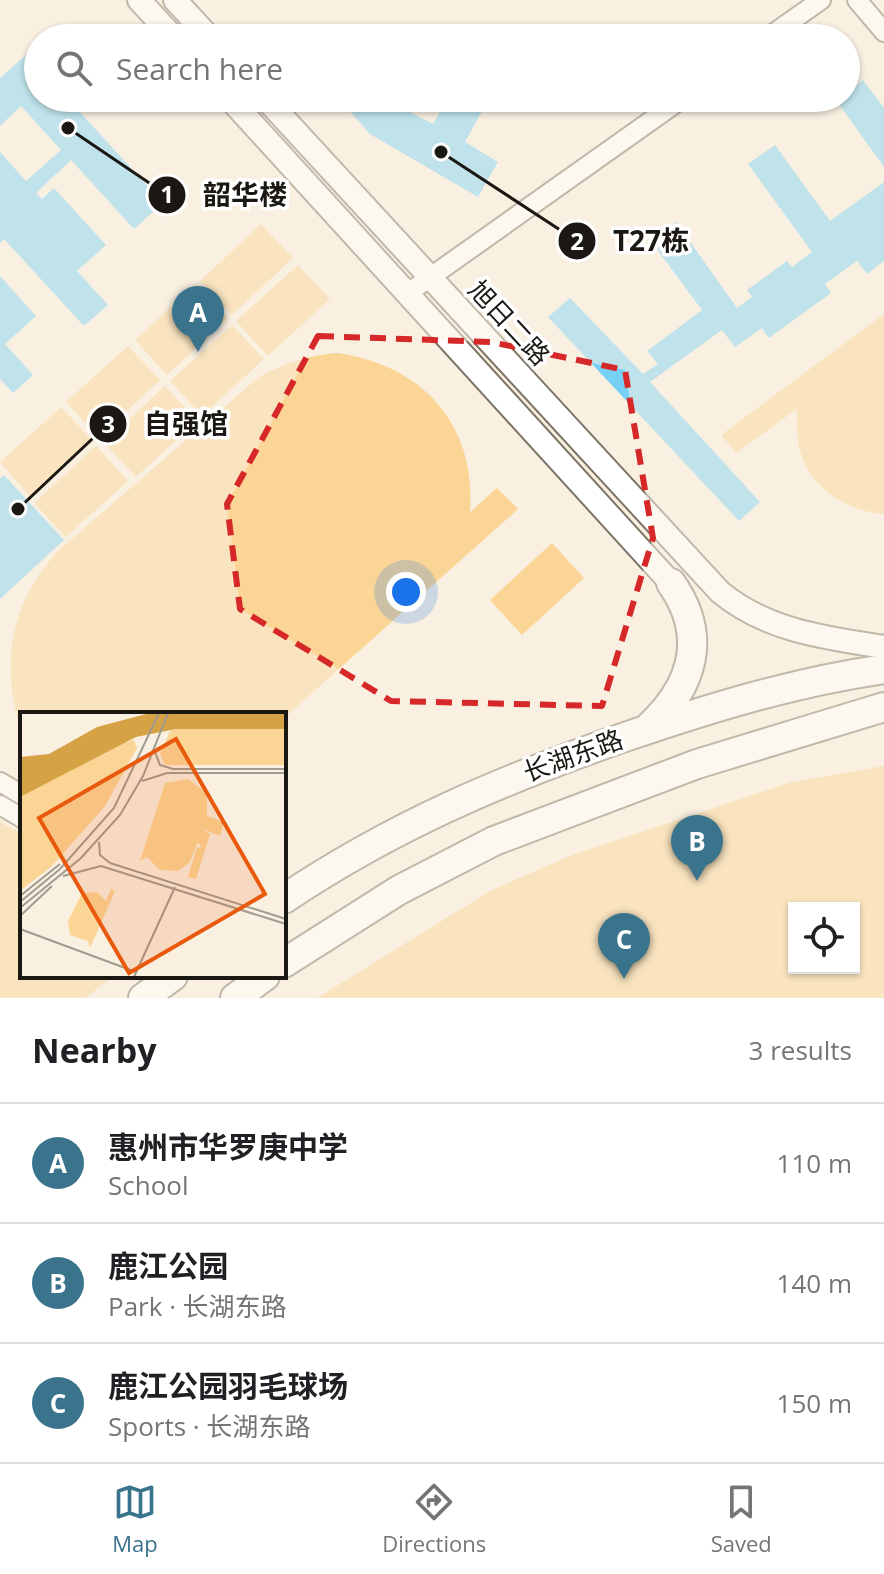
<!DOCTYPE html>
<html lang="en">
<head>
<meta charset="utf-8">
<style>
  body { margin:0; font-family:"Open Sans","Noto Sans SC",sans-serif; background:#f2f2f2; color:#202124 }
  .controls { position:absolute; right:24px; bottom:24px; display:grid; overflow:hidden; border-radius:0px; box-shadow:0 2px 6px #0004 }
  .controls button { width:72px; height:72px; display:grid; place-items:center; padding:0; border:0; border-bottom:2px solid #e0e0e0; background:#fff; color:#202124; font:40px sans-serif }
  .you { position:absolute; left:406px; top:592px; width:28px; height:28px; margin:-20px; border:6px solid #fff; border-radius:50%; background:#1a73e8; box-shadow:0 0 0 12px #1a73e833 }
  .badge { display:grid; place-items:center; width:52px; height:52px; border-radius:50%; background:#39748c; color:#fff; font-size:26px; font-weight:700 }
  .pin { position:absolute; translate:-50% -66px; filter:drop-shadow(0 2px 4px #0008) }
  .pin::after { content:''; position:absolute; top:42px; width:28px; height:24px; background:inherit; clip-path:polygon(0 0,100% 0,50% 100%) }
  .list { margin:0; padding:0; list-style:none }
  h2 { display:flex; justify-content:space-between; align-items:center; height:104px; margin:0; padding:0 32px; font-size:34px }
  h2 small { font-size:26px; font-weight:400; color:#757577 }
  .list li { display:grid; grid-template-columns:52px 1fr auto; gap:24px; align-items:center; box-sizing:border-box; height:120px; padding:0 32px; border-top:2px solid #e0e0e0 }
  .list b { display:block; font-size:30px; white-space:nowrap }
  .list p { margin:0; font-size:26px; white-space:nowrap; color:#757577 }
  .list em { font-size:26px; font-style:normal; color:#757577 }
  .icon { flex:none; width:44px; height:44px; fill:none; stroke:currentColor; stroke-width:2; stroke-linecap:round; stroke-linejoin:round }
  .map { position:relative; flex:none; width:884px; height:998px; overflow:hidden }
  .search { position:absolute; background:#fff; box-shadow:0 2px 6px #0004; left:24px; right:24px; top:24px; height:88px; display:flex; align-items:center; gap:20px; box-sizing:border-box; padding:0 28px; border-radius:44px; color:#757577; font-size:30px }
  .sheet { height:464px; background:#fff }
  nav { display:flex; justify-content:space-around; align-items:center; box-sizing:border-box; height:112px; border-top:2px solid #e0e0e0; background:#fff; font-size:22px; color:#757577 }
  nav a { display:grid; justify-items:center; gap:4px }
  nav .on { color:#39748c }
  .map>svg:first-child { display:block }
</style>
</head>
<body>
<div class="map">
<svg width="884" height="998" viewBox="0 0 884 998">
  <rect width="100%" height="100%" fill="#f9f0e1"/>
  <!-- green -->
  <path fill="#fbd595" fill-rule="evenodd" d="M261,224L293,258L232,315L200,281Z
    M298,265L330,299L268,356L236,321Z
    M196,284L228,318L167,375L135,340Z
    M884,314V514C848,512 812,489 801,454C796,439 797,424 797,409L736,453L721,435Z
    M232,325L264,359L202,416L170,381Z
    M128,346L160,380L98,437L66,402Z
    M336,353C422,364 477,425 470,512L497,488L518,509L284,718V714H22V734C0,666 9,603 59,550L259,377C284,363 307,356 336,353Z
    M165,386L197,421L136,477L104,443Z
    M61,407L93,441L31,498L0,462Z
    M96,446L128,481L66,537L34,503Z
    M552,543L584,578L522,635L490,600Z
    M884,766V998H317L490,891L572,855L792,782ZM794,908H854V968H794Z
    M0,822L22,834V976H114L85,998H0Z"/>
  <!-- building -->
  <path fill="#78d0f5" d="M328,25L340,38H313Z
    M27,54L38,66V98H67L163,203L134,229L71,160L36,193L42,199L54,188L106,245L77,271L108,305L84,326L4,239L0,243V152L26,181L61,150L21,106L0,126V78Z
    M863,80L884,108V167L836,100L846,98V93Z
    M338,98H393L401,107L433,124L448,98H470L485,106L465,142L498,162L478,197L370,134Z
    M775,145L830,221L884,182V261L867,274L857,261L825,284L831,293L769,338L762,328L735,347L722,330L650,382L760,502L739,521L548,317L570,298L643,374L658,364L647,351L702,310L650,240L676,222L737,308L752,297L747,290L787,261L792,267L812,252L748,164Z
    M0,276L36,316L5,344L33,375L13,393L0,379Z
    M4,475L64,540L0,599V478Z"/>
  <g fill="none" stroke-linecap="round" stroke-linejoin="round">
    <defs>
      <path id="minor" d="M857,0L884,32
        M767,38L821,0
        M408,293L683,98
        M0,782L22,795
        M0,805L22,818"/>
      <path id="tertiary" d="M139,0L174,38
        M175,0L210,38
        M229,98L671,583
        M265,98L720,592C767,631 826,638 884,647"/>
      <path id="primary" d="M647,729C693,687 709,637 671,583
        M284,899C393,826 501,780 625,737C710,708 794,682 884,669
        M284,963L399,890L494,841L697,764L884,707
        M143,998L173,976
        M235,998L265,976"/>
    </defs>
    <!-- minor casing -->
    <use href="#minor" stroke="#7c7466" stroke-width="22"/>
    <!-- tertiary casing -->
    <use href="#tertiary" stroke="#7c7466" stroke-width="26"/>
    <!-- primary casing -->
    <use href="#primary" stroke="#7c7466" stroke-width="32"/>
    <!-- minor -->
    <use href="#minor" stroke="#fff" stroke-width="18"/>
    <!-- tertiary -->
    <use href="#tertiary" stroke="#fff" stroke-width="22"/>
    <!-- primary -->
    <use href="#primary" stroke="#fff" stroke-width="28"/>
  </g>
  <!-- marked area -->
  <path d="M0 0H884V998H0ZM318,336L491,342L625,370L653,538L602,706L391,701L240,609L227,504Z" fill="#f9f0e1" fill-opacity=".55" fill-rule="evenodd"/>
  <path fill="none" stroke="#d62828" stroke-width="6" stroke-dasharray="16 10" stroke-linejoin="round" d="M318,336L491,342L625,370L653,538L602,706L391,701L240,609L227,504Z"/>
  <g text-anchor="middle" stroke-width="7" stroke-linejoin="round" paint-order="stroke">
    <!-- street labels -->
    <g font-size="26" fill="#1b1813" stroke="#fff">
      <text transform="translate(509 323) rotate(47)" y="9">旭日二路</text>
      <text transform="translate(573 756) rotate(-20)" y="9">长湖东路</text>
    </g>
  </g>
  <!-- overview -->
  <g transform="translate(20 712)">
    <rect width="266" height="266" fill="#f9f0e1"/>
    <path d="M156,17H266V53H145L140,42L150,19ZM114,28L117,36L85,94L32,154L0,179V85L82,38ZM168,67L187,81V104L204,110L200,124L182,117L190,122L176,167L168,165L177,135L182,136L178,130L169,151L158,159L140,158L127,145L120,149L145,71ZM91,177L95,179L70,236L68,229L50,223L48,209L62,181L77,180L86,189Z" fill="#fbd595"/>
    <path d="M130,1H266V17H156L116,25L0,85V45L29,42L77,15Z" fill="#d5a346"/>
    <path fill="none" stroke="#a09a8f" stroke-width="2" d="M135,40L140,53L153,57M153,57H266M122,69L147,61H266M79,130L80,143L90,151M90,151L266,207M43,164L81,154L266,212M0,184L40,152M0,190L40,157L94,96L139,1M0,196L61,146L100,103L123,64L148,1M0,204L32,174M0,217L116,260M114,265L155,175"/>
    <path fill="#e8590c" fill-opacity="0.15" stroke="#e8590c" stroke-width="4" d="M156,27L245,182L109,261L19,106Z"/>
    <rect width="266" height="266" fill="none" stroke="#1b1813" stroke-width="4"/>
  </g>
  <!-- callouts -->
  <path fill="none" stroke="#1b1813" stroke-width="3" d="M68 128L167 195M441 152L577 241M18 509L108 424"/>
  <g fill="#1b1813" stroke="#fff" stroke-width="3">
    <circle cx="68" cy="128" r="8"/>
    <circle cx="441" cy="152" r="8"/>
    <circle cx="18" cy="509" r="8"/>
    <circle cx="167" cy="195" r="20"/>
    <circle cx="577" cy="241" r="20"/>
    <circle cx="108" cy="424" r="20"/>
  </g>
  <g font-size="24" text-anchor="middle" font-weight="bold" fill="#fff">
    <text x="167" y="203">1</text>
    <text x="577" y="250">2</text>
    <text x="108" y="433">3</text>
  </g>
  <g font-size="28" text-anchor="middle" font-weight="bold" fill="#1b1813" stroke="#fff" stroke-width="7" stroke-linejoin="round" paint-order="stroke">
    <text x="245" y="205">韶华楼</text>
    <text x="651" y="251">T27栋</text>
    <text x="186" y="434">自强馆</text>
  </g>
</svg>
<div class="controls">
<button><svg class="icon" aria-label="locate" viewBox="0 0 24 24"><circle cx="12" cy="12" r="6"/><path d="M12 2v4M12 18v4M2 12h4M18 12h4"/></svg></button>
</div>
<div class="you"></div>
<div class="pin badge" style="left:198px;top:352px">A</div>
<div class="pin badge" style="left:697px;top:881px">B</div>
<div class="pin badge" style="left:624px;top:979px">C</div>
<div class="search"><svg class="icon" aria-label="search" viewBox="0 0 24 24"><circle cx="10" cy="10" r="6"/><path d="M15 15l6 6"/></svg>Search here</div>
</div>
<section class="sheet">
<h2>Nearby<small>3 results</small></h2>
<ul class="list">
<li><span class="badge">A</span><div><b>惠州市华罗庚中学</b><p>School</p></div><em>110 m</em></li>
<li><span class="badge">B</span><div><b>鹿江公园</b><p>Park · 长湖东路</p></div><em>140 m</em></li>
<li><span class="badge">C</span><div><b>鹿江公园羽毛球场</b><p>Sports · 长湖东路</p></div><em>150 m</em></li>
</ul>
</section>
<nav>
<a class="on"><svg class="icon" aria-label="map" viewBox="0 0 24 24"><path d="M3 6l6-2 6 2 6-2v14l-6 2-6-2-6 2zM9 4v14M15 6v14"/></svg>Map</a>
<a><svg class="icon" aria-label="directions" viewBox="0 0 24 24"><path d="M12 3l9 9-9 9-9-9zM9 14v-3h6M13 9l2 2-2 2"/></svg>Directions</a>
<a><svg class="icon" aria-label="saved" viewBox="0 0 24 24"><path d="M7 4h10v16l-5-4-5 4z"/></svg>Saved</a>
</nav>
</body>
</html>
